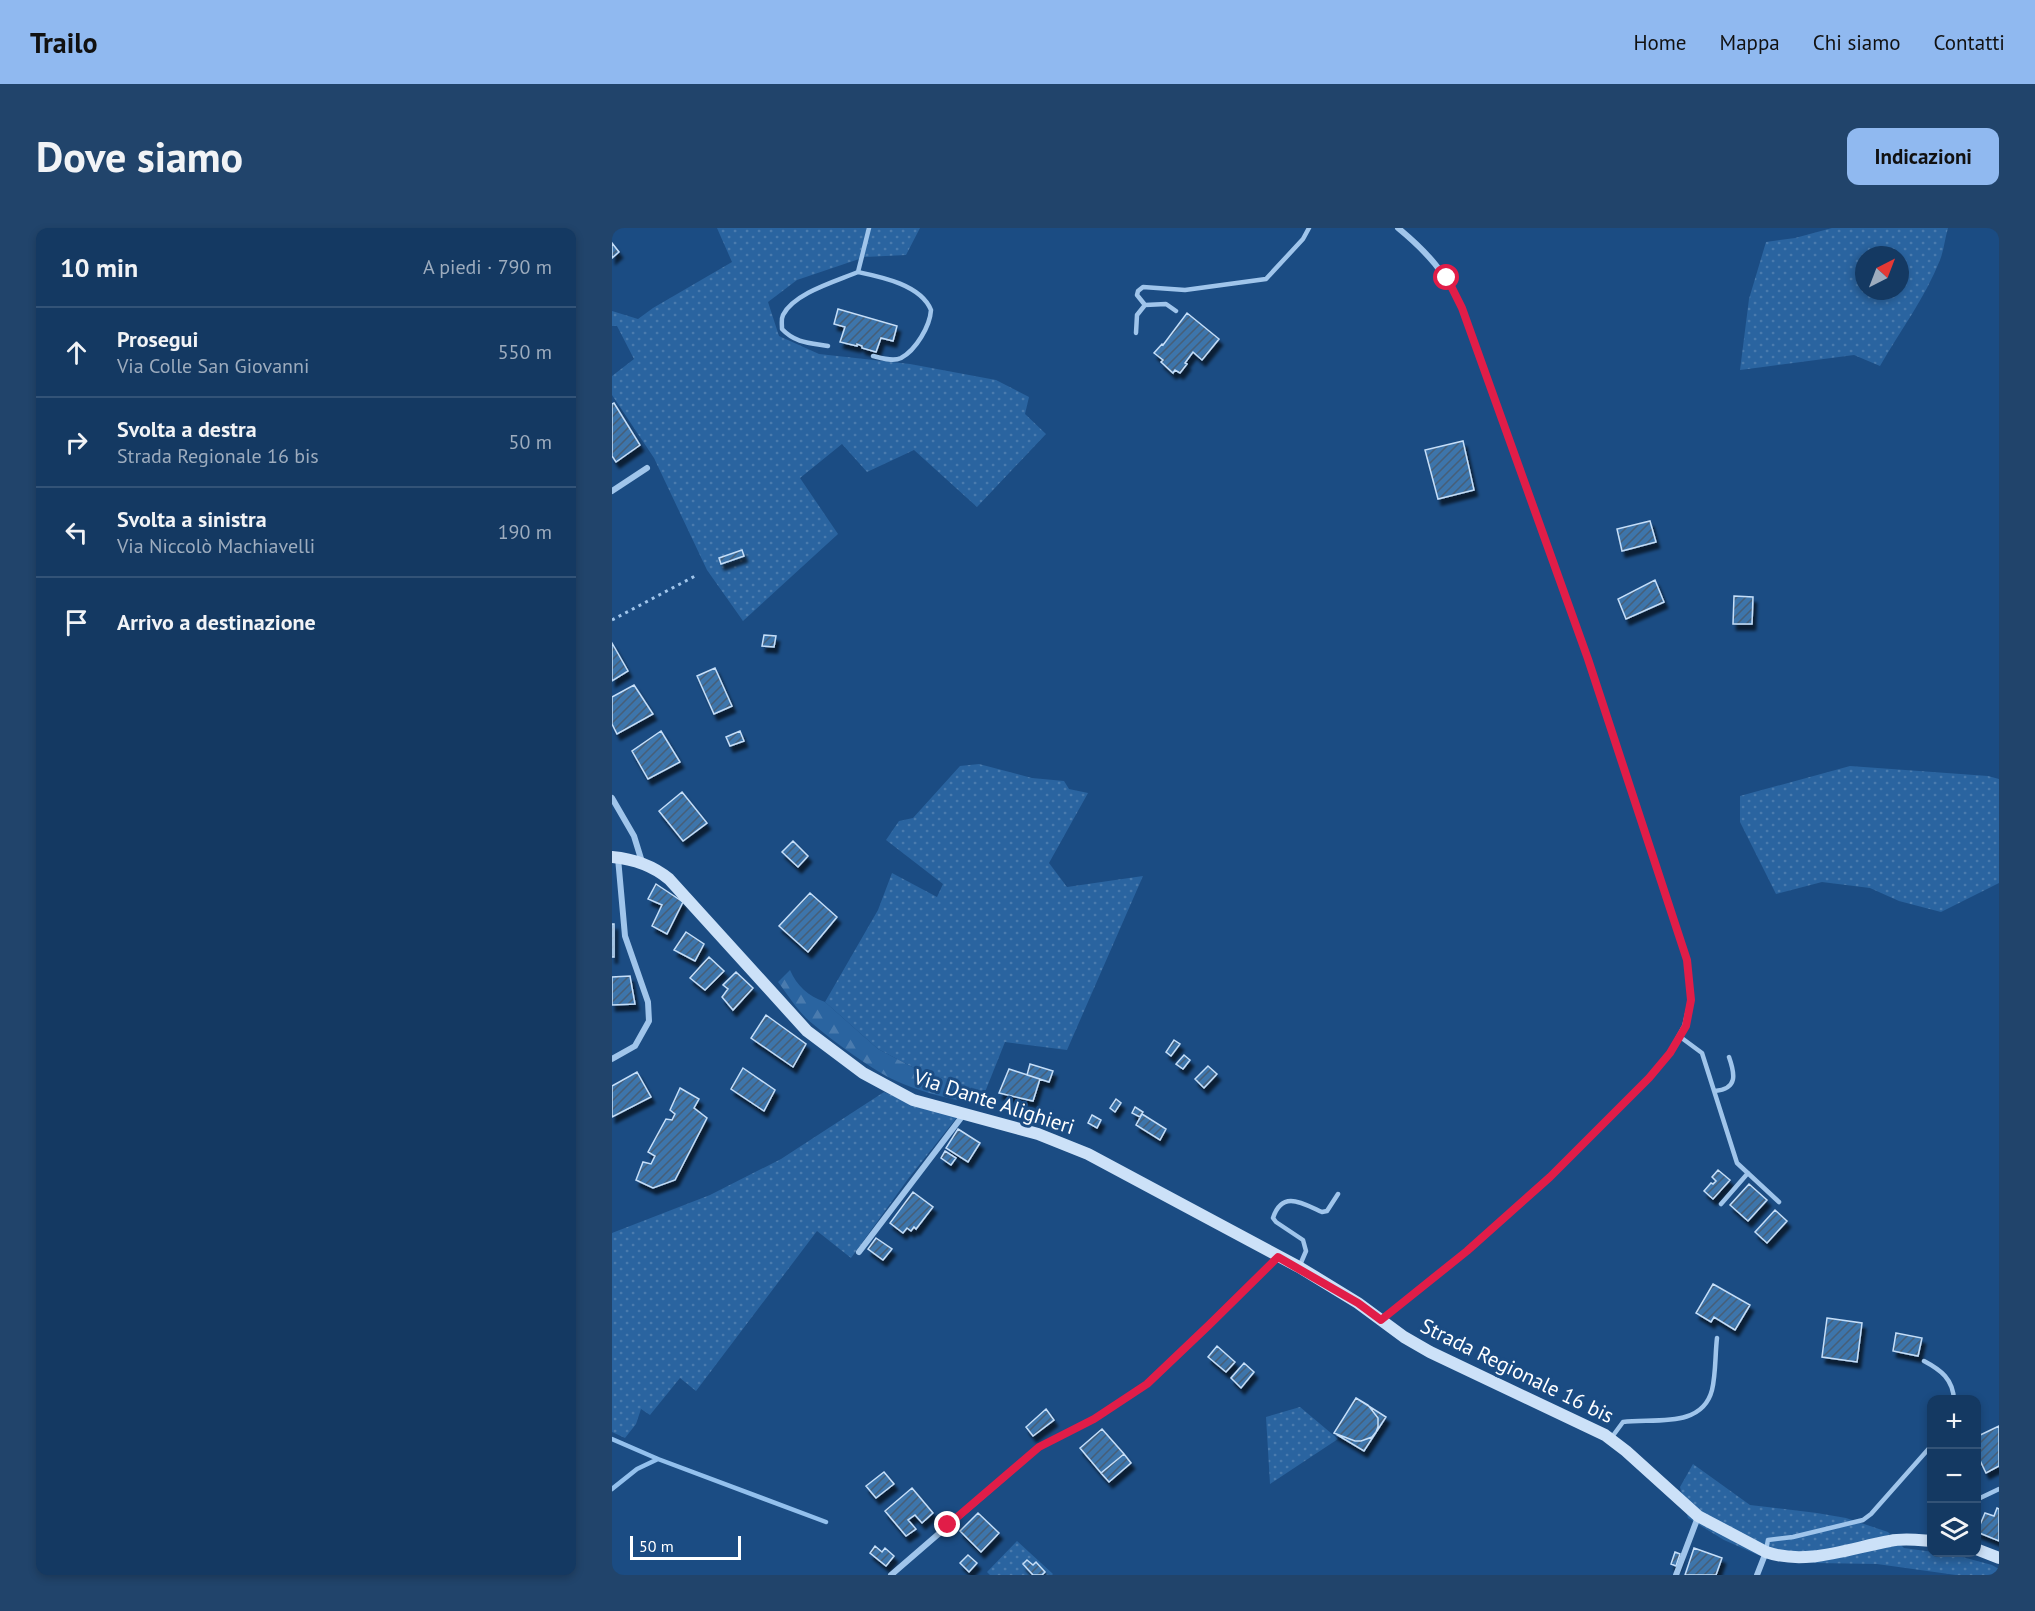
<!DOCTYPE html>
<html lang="it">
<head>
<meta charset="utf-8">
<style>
  body { margin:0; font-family:"PT Sans",sans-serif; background:#21446b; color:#f1f3f6 }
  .controls { position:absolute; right:18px; bottom:18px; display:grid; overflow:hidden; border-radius:12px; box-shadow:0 3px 9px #0003 }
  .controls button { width:54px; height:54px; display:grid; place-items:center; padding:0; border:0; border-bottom:2px solid #335377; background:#143962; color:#f1f3f6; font:30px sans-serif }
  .compass { position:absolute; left:1243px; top:18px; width:54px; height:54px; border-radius:50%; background:#143962; box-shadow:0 3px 9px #0003; rotate:42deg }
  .scale { position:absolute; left:18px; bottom:15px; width:111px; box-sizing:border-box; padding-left:6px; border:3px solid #fff; border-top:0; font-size:16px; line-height:21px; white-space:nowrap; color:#fff; -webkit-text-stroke:4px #1b4c83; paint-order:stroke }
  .stop { position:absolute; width:18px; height:18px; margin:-14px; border:4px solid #e11d48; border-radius:50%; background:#fff }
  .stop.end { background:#e11d48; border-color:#fff; box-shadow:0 2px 6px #0008 }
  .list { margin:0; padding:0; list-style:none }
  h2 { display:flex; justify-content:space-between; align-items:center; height:78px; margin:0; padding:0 24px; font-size:26px }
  h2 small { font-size:20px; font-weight:400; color:#9dacbe }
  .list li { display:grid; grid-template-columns:39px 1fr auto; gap:18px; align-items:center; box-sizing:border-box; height:90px; padding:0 24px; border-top:2px solid #335377 }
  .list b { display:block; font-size:22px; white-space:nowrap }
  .list p { margin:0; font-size:20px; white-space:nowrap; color:#9dacbe }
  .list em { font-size:20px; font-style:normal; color:#9dacbe }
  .icon { flex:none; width:33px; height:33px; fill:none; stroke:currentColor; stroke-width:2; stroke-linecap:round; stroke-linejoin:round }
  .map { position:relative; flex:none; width:1387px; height:1347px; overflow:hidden; border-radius:12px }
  header { display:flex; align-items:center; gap:36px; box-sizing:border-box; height:84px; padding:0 30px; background:#90b9f0; color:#111 }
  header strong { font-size:28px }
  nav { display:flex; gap:33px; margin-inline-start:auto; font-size:21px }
  .intro { display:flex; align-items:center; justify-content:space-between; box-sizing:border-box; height:144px; padding:0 36px }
  h1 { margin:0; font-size:42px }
  .button { padding:15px 27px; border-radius:12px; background:#90b9f0; color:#111; font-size:21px; font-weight:700 }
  main { display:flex; gap:36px; padding:0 36px }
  aside { flex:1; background:#143962; border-radius:12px; box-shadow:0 3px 9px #0003 }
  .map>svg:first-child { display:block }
</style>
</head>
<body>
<header>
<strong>Trailo</strong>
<nav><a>Home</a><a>Mappa</a><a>Chi siamo</a><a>Contatti</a></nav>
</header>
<div class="intro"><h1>Dove siamo</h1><a class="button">Indicazioni</a></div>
<main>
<aside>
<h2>10 min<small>A piedi · 790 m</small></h2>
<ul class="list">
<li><svg class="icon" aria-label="ahead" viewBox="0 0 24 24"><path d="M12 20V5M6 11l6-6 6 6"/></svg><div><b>Prosegui</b><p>Via Colle San Giovanni</p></div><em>550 m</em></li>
<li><svg class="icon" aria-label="right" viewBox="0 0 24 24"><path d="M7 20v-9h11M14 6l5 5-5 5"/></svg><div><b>Svolta a destra</b><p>Strada Regionale 16 bis</p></div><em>50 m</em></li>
<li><svg class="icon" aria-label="left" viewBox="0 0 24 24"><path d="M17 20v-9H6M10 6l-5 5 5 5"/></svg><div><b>Svolta a sinistra</b><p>Via Niccolò Machiavelli</p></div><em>190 m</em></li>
<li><svg class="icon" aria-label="arrive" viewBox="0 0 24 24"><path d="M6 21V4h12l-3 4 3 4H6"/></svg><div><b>Arrivo a destinazione</b></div></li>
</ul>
</aside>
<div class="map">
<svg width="1387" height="1347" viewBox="0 0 1387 1347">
  <defs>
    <pattern id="grass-dots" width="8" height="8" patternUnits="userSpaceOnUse" patternTransform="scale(1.5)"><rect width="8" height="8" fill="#2a64a0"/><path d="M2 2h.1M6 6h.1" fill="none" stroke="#4a7bae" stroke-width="1.8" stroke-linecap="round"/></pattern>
    <pattern id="forest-firs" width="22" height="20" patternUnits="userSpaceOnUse" patternTransform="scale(1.5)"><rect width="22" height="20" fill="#2a64a0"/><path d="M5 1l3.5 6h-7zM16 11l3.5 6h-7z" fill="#4a7bae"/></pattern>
    <pattern id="building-hatch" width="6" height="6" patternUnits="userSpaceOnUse" patternTransform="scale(1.5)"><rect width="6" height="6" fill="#3e74ab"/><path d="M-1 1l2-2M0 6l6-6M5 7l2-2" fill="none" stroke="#465e77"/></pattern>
    <filter id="shadow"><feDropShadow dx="3.5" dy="6" stdDeviation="1.5" flood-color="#0009"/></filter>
  </defs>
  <rect width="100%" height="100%" fill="#1b4c83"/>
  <!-- grass -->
  <path fill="url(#grass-dots)" fill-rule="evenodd" d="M105,0H308L294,27L253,29L185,52L156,74L167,108L207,126L298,136L384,152L417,169L413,186L434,206L365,279L302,222L255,244L230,216L188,250L226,306L131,393L95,342L42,230L0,167V148L22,131L5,98H0V83L26,91L41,80L120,34Z
    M1220,0H1336C1333,10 1332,22 1328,32C1313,70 1288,103 1268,138L1242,127L1128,142L1137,71L1154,14L1183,10ZM1252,27H1288V63H1252Z
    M367,536L420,550L452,553L457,561L476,565L437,635L455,659L531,648L455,822L393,814L373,864L304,841L266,821L213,774L266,682L280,645L325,669L331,656L274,612L287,593L301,590L348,538Z
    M1238,538L1376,548L1387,551V655L1329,684L1287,673L1258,660L1210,654L1164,666L1128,594V568Z
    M272,864L313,881L346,888L296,951L239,1030L205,1003L84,1163L68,1150L38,1187L29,1181L24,1196L13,1210L0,1204V1005L98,967L169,931Z
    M688,1179L726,1211L658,1256L654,1189Z
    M1081,1236L1138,1277L1205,1285L1234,1290L1276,1304L1292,1320L1343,1327L1380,1337L1387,1341V1347H1344L1265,1336L1203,1335L1165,1331L1146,1327L1112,1312L1076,1290L1068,1259Z
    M405,1313L441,1346L440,1347H378L375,1344Z"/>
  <!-- forest -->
  <path fill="url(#forest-firs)" d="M178,742C185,758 196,768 213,774L266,821L304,841L373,864L381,870L380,876L377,878C346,873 309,865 280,851C255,838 215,809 194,790C184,780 175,766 166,754Z"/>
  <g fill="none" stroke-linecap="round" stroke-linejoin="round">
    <!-- stream -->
    <path stroke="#93c0ed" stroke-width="4.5" d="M0,1211L46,1231
      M0,1261L25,1241L46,1231L214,1294"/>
  </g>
  <!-- building -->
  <path fill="url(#building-hatch)" stroke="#c5def8" stroke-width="1.5" filter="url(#shadow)" d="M0,15L7,24L0,30Z
    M226,81L285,98L281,113L269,110L264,124L250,120V118L245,116V118L228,114L233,99L222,96Z
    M575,85L607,111L590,132L581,124L573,135L575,136L568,145L563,142L561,145L549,134L551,132L542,125L550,116L551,117Z
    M2,175L28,217L4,234L0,228V176Z
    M851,213L862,262L826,271L813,222Z
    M1038,293L1044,314L1010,323L1005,301Z
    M130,322L132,328L109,336L107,330Z
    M1043,352L1052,374L1014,391L1006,371Z
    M1122,368L1141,369L1140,396H1121Z
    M152,407L164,408L162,419L150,418Z
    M0,415L16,443L0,453Z
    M103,440L120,478L102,486L85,448Z
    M22,457L41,486L5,506L0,496V469Z
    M49,503L68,534L36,551L20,523Z
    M128,503L132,513L118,518L114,509Z
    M70,564L95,595L71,613L47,583Z
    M181,613L196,628L186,639L170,624Z
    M44,656L71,674L55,706L40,698L50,677L36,671Z
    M198,665L225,689L196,724L167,698Z
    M0,696H2V729H0Z
    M74,704L92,716L83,733L62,722Z
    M97,729L112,743L93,762L78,750Z
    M124,744L141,760L121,782L110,769L116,761L111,757Z
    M18,748L23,776L0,777V749Z
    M154,787L194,816L181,839L139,810Z
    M562,812L568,816L559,828L554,824Z
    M572,827L578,832L571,841L564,836Z
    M418,836L441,843L437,854L415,847Z
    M596,838L605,846L592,860L583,851Z
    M131,840L163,862L152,883L119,861Z
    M397,841L428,851L421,873L387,865Z
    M25,844L39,869L0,889V858Z
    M68,860L87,871L82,880L95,890L63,952L41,960L24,952L31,934L39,936L43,928L36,924L54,891L60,892L63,886L58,882Z
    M504,871L509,875L503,884L498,880Z
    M523,879L531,884L528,889L520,885Z
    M530,886L554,901L548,912L524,897Z
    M480,887L489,892L485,900L476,895Z
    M346,901L368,915L356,934L334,920Z
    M333,923L344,930L339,937L329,930Z
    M1106,942L1118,952L1101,971L1092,963L1099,955L1101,956L1104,953L1100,949Z
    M1137,956L1155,972L1136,993L1118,977Z
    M301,964L321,979L304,1001L302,999L299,1003L295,1000L291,1005L278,995Z
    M1163,982L1175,993L1155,1015L1143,1004Z
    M264,1010L280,1021L271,1032L256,1021Z
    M1101,1056L1138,1077L1123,1102L1102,1089L1099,1094L1084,1085Z
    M1215,1090L1250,1095L1245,1134L1210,1129Z
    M1284,1105L1310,1110L1306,1128L1281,1123Z
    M605,1118L623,1134L614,1144L596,1129Z
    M632,1135L642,1144L629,1160L619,1150Z
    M744,1170L756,1177L766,1190V1199L764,1204L760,1209L749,1213H743L722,1205Z
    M744,1170L774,1189L752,1223L722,1205Z
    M434,1181L442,1192L421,1208L414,1199Z
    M1387,1198V1238L1374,1245L1364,1224V1209Z
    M490,1201L512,1226L489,1245L468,1220Z
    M512,1226L519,1235L497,1254L489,1245Z
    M272,1244L282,1256L264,1270L254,1258Z
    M300,1260L321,1285L310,1295L303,1287L296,1292L304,1301L294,1308L273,1283Z
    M1385,1280L1387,1281V1313L1365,1304L1373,1285L1382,1288Z
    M366,1285L387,1305L369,1324L348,1303Z
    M263,1318L270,1324L273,1320L282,1328L274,1338L258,1325Z
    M1082,1320L1110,1330L1104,1347H1073Z
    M1063,1324L1068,1326L1064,1338L1059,1336Z
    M356,1327L365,1335L357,1344L348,1335Z
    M415,1332L421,1337L424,1334L433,1344L430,1347H421L411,1336Z"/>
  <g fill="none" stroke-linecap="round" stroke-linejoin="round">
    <!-- path -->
    <path stroke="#a0c5eb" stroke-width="3" stroke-dasharray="3 4.5" stroke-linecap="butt" d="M0,392L85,347"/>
    <!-- service -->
    <path stroke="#a0c5eb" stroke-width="4.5" d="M246,44C270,49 309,57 319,82C318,98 304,122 289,130C281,134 269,130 261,128
      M533,77L525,67L526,63L531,59L573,62L654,51L691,11L697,0
      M524,105L525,87L533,77L554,76L564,83
      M216,118C198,115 183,115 170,101C170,96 169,91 171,87C182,65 225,53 246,44L257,0
      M1067,808L1090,825L1125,935L1167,974
      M1103,863C1126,861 1123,846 1117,829
      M1109,976L1136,945
      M688,1037L694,1023L691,1012L664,994L661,990C670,962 690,975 710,984L715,983L726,966
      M1312,1133C1329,1142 1341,1151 1342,1172
      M1000,1209L1011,1194C1041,1190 1090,1201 1100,1162C1104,1145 1103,1127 1105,1110
      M1364,1272L1387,1261
      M1319,1312L1320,1296
      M1154,1322L1156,1312L1181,1309L1251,1292L1259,1286L1320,1217"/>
    <!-- minor -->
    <path stroke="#a0c5eb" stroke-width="6" d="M0,263L35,240
      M0,570L22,608L30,634
      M0,831L23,818L37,793L36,774L13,708L6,630
      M247,1024L352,886
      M769,1092L855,1023L938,949L1037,850L1058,825L1073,798L1079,772L1075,732L976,431L850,80C835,46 814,23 786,0
      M279,1347L427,1219L482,1191L535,1156L597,1097L666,1029
      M1064,1347L1086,1289
      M1145,1347L1154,1324"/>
    <!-- secondary -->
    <path stroke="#cce1f8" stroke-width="12" d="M0,629C22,631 40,637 57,651L195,803L251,845L301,872L426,906L476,926L687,1039L746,1075L792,1109L818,1124L993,1207L1014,1223L1086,1288L1154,1324C1194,1338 1238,1320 1278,1313C1291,1310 1306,1312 1320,1313
      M1364,1321L1387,1330"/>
  </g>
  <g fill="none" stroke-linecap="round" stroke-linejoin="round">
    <!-- route -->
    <path stroke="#e11d48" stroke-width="8" d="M336,1297L427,1219L482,1191L535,1156L597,1097L666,1029L746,1075L769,1092L855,1023L938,949L1037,850L1058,825L1074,798L1079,772L1075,732L976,431L850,80L835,50"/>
  </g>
  <g text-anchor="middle" stroke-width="6" stroke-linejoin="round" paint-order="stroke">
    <!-- street labels -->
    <g font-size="21" fill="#fff" stroke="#1b4c83">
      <text transform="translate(382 874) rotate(18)" y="7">Via Dante Alighieri</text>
      <text transform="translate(905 1143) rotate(26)" y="7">Strada Regionale 16 bis</text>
    </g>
  </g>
</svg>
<div class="controls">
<button>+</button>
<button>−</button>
<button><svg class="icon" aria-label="layers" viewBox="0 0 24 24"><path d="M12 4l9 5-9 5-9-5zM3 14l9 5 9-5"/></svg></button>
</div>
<svg class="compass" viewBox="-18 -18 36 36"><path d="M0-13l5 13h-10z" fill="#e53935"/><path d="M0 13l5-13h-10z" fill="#9dacbe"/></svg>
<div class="scale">50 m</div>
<div class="stop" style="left:835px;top:50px"></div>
<div class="stop end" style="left:336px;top:1297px"></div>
</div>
</main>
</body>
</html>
